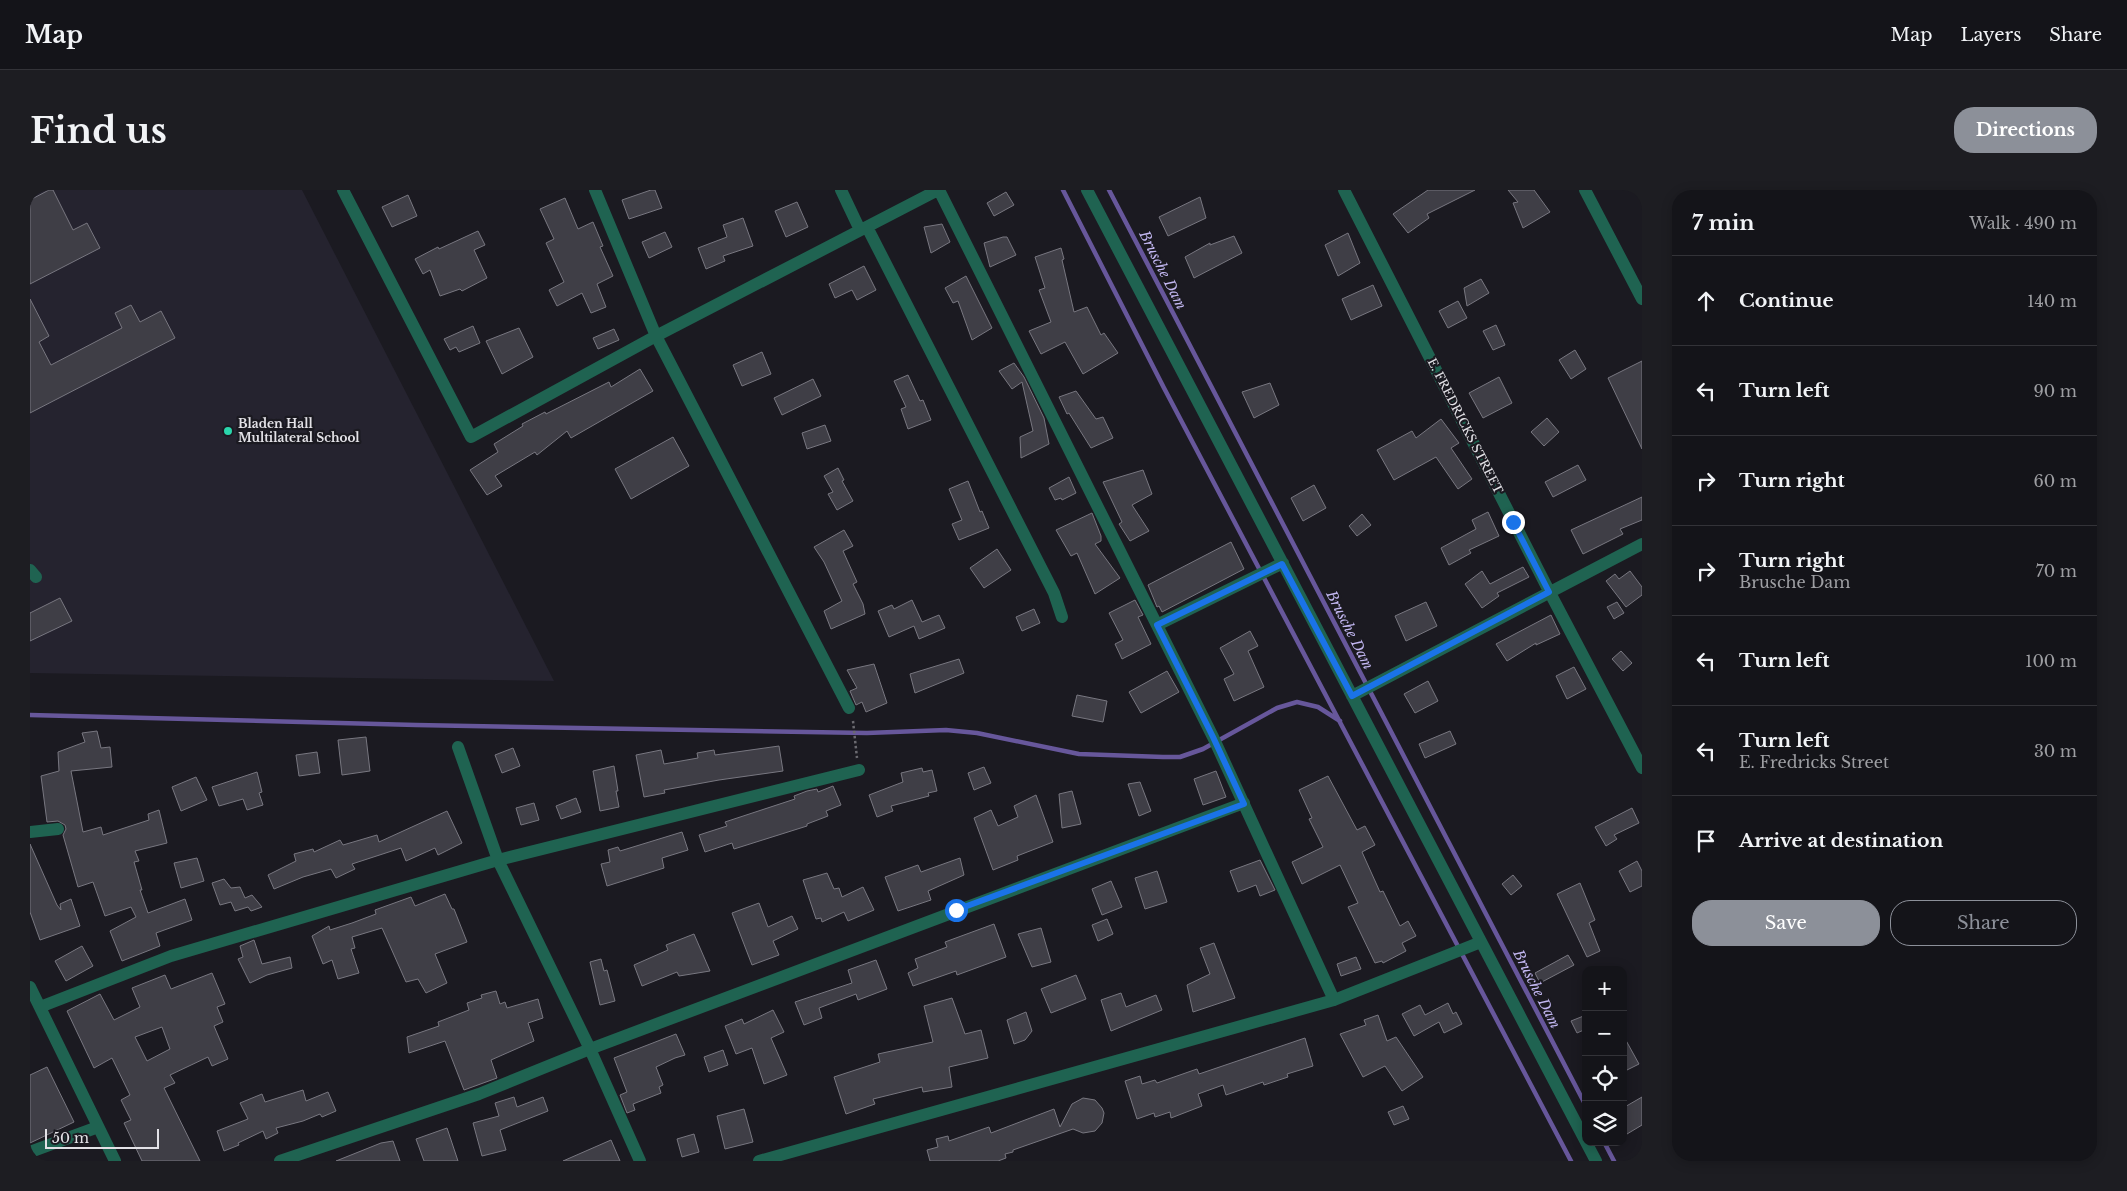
<!DOCTYPE html>
<html lang="en">
<head>
<meta charset="utf-8">
<style>
  body { margin:0; font-family:"Libre Baskerville",serif; background:#1d1d22; color:#f1f3f6 }
  .controls { position:absolute; right:15px; bottom:15px; display:grid; overflow:hidden; border-radius:10px; box-shadow:0 2px 12px #0003 }
  .controls button { width:45px; height:45px; display:grid; place-items:center; padding:0; border:0; border-bottom:1px solid #333338; background:#141419; color:#f1f3f6; font:25px sans-serif }
  .scale { position:absolute; left:15px; bottom:12px; width:114px; box-sizing:border-box; padding-left:5px; border:2px solid #e3e2e7; border-top:0; font-size:14px; line-height:18px; white-space:nowrap; color:#e3e2e7; -webkit-text-stroke:4px #1b1a21; paint-order:stroke }
  .stop { position:absolute; width:15px; height:15px; margin:-11px; border:4px solid #1a73e8; border-radius:50%; background:#fff }
  .stop.end { background:#1a73e8; border-color:#fff; box-shadow:0 1px 5px #0008 }
  .list { margin:0; padding:0; list-style:none }
  h2 { display:flex; justify-content:space-between; align-items:center; height:65px; margin:0; padding:0 20px; font-size:21px }
  h2 small { font-size:16px; font-weight:400; color:#9d9ea2 }
  .list li { display:grid; grid-template-columns:32px 1fr auto; gap:15px; align-items:center; box-sizing:border-box; height:90px; padding:0 20px; border-top:1px solid #333338 }
  .list b { display:block; font-size:19px; white-space:nowrap }
  .list p { margin:0; font-size:16px; white-space:nowrap; color:#9d9ea2 }
  .list em { font-size:16px; font-style:normal; color:#9d9ea2 }
  .actions { display:flex; gap:10px; padding:15px 20px }
  .actions a { flex:1; padding:11px 0; border:1px solid #8c9099; border-radius:20px; text-align:center; font-size:18px; color:#8c9099 }
  .actions .main { background:#8c9099; color:#fff }
  .icon { flex:none; width:28px; height:28px; fill:none; stroke:currentColor; stroke-width:2; stroke-linecap:round; stroke-linejoin:round }
  .map { position:relative; flex:none; width:1612px; height:971px; overflow:hidden; border-radius:20px }
  header { display:flex; align-items:center; gap:30px; box-sizing:border-box; height:70px; padding:0 25px; background:#141419; border-bottom:1px solid #333338 }
  header strong { font-size:24px }
  nav { display:flex; gap:28px; margin-inline-start:auto; font-size:18px }
  .intro { display:flex; align-items:center; justify-content:space-between; box-sizing:border-box; height:120px; padding:0 30px }
  h1 { margin:0; font-size:35px }
  .button { padding:12px 22px; border-radius:20px; background:#8c9099; color:#fff; font-size:18px; font-weight:700 }
  main { display:flex; gap:30px; padding:0 30px }
  aside { flex:1; background:#141419; border-radius:20px; box-shadow:0 2px 12px #0003 }
  .map>svg:first-child { display:block }
</style>
</head>
<body>
<header>
<strong>Map</strong>
<nav><a>Map</a><a>Layers</a><a>Share</a></nav>
</header>
<div class="intro"><h1>Find us</h1><a class="button">Directions</a></div>
<main>
<div class="map">
<svg width="1612" height="971" viewBox="0 0 1612 971">
  <rect width="100%" height="100%" fill="#1b1a21"/>
  <!-- built -->
  <path fill="#25232f" d="M0,0H272L524,491L0,483Z"/>
  <g fill="none" stroke-linecap="round" stroke-linejoin="round">
    <!-- stream -->
    <path stroke="#67579b" stroke-width="4.5" d="M1033,0L1134,198L1541,971
      M1079,0L1556,916
      M0,525L386,535L837,543L916,540L947,543L1049,564L1133,567H1150L1173,559L1247,518L1267,512L1288,517L1310,531
      M1574,952L1584,971"/>
  </g>
  <!-- building -->
  <path fill="#3f3e46" stroke="#787780" fill-rule="evenodd" d="M19,0H23L43,40L57,33L70,58L0,94V10Z
    M621,0H625L632,18L599,29L592,10Z
    M1398,0H1445L1397,24L1399,28L1378,43L1363,24Z
    M1478,0H1504L1520,22L1493,38L1483,13L1488,12Z
    M976,2L984,15L964,26L957,13Z
    M378,5L387,26L362,37L352,17Z
    M1170,7L1176,28L1138,46L1129,27Z
    M535,8L548,39L563,32L573,56L570,57L583,86L567,94L576,117L561,123L552,103L527,116L519,100L534,92L516,53L524,49L510,19Z
    M767,12L778,37L756,47L745,21Z
    M713,28L723,56L693,66L695,71L676,79L668,58L697,47L693,35Z
    M912,34L920,52L901,63L894,37Z
    M448,41L455,55L444,60L457,88L432,101L430,99L410,106L400,80L393,84L385,69L408,57L409,59Z
    M635,42L642,57L619,68L612,52Z
    M1318,43L1330,73L1308,86L1295,55Z
    M1204,46L1212,63L1164,88L1155,67L1180,53V55Z
    M973,47H977L986,65L960,77L954,53Z
    M1031,58L1034,69L1032,70L1044,122L1057,117L1071,145L1074,143L1088,163L1053,184L1035,152L1011,164L999,141L1021,132L1009,100L1015,98L1005,67Z
    M834,76L846,100L827,110L822,100L805,108L799,94Z
    M936,86L962,138L942,150L928,111L923,113L915,98Z
    M1451,89L1459,103L1437,116L1434,98Z
    M1343,95L1352,116L1321,130L1312,109Z
    M0,109L19,146L9,152L21,175L92,138L85,123L101,115L110,132L131,121L145,148L0,223Z
    M1428,111L1437,128L1418,138L1409,121Z
    M1466,135L1475,155L1463,160L1453,141Z
    M443,136L450,153L429,162L426,157L420,160L414,149Z
    M489,138L503,167L472,184L456,151Z
    M584,139L589,150L568,159L563,148Z
    M1545,160L1556,179L1541,189L1529,170Z
    M732,162L741,184L712,196L703,175Z
    M1612,171V259L1578,188Z
    M984,173L994,187L1014,228L1019,254L991,268L990,247L1003,241L992,192L982,199L969,181Z
    M610,179L623,201L541,248L537,241L507,265L505,262L465,286L472,296L457,305L440,280L468,262L464,254L493,236L492,234L515,222L516,224L579,192L581,197Z
    M878,185L890,211L893,210L901,230L878,239L871,219L876,217L864,191Z
    M1469,187L1482,213L1453,228L1439,203Z
    M783,189L791,206L752,225L744,208Z
    M1240,193L1249,215L1224,228L1212,202Z
    M1046,201L1066,229L1073,227L1083,248L1061,258L1039,223L1037,224L1029,207Z
    M1517,228L1529,242L1514,256L1501,242Z
    M1411,229L1429,253L1421,258L1442,289L1428,299L1406,267L1364,290L1347,260L1382,241L1386,248Z
    M795,235L801,251L777,259L772,243Z
    M643,247L659,276L601,309L585,279Z
    M1548,275L1556,290L1523,307L1515,292Z
    M808,278L814,290L812,291L823,311L807,320L798,304L803,302L794,286Z
    M1113,280L1122,304L1102,315L1119,341L1100,351L1089,334L1092,332L1073,292Z
    M1039,287L1046,303L1032,310L1031,308L1025,310L1019,298Z
    M938,291L950,322L952,321L959,338L929,350L922,334L932,330L919,299Z
    M1284,295L1296,318L1273,331L1261,308Z
    M1612,307V330L1590,339L1593,344L1553,364L1541,340Z
    M1458,322L1469,346L1439,360L1441,363L1419,375L1411,358L1446,339L1442,330Z
    M1062,323L1071,346V351L1065,354L1090,388L1065,404L1047,363L1041,366L1026,340Z
    M1332,324L1341,335L1327,346L1319,336Z
    M814,340L823,356L813,361L827,392L823,394L833,414L835,424L801,439L794,421L812,411L794,372L784,357Z
    M1201,352L1214,379L1132,422L1129,416L1127,417L1118,395Z
    M967,359L981,380L954,398L940,378Z
    M1493,377L1499,387L1467,403L1469,406L1452,418L1435,394L1452,381L1460,394Z
    M1600,381L1612,397V405L1596,417L1576,391L1585,384L1589,389Z
    M30,408L42,431L0,451V423Z
    M882,410L892,432L909,425L915,438L889,449L884,436L859,447L848,421L862,415L864,419Z
    M1105,410L1113,425L1108,427L1121,454L1092,469L1085,454L1093,450L1079,423Z
    M1396,412L1407,436L1376,451L1365,426Z
    M1587,412L1594,423L1584,429L1577,417Z
    M1004,419L1010,433L992,441L986,427Z
    M1521,425L1530,444L1506,455V453L1477,471L1466,454Z
    M1220,441L1228,456L1218,461L1234,497L1204,511L1194,489L1204,484L1190,458Z
    M1591,461L1602,473L1593,481L1582,469Z
    M929,469L934,483L885,503L880,484Z
    M844,474L857,513L836,522L832,512L826,515L820,501L827,498L817,480Z
    M1544,477L1556,499L1537,509L1526,486Z
    M1137,481L1149,502L1111,523L1099,502Z
    M1398,491L1408,511L1385,523L1374,504Z
    M1047,505L1077,511L1073,532L1042,526Z
    M67,541L71,558L80,557L82,577L41,581L53,642L71,637L73,645L119,630L118,624L129,620L137,653L105,661L109,671L104,672L112,700H110L118,723L155,709L162,730L126,743L130,756L92,771L80,741L106,727L101,717L75,726L63,692L48,697L33,645L36,639L35,635L28,631L17,632L11,586L29,581L28,562L55,552L52,543Z
    M1420,541L1426,554L1395,568L1389,554Z
    M336,547L340,581L312,585L308,550Z
    M749,556L753,581L689,590L634,600L635,603L614,607L606,565L631,560L634,574L668,568L667,563L684,560L685,565Z
    M483,558L490,576L472,583L465,565Z
    M287,562L290,583L269,586L266,565Z
    M584,576L588,601H586L589,617L570,621L563,581Z
    M954,577L961,593L944,600L938,583Z
    M892,578L893,582L902,580L907,601L898,603L899,606L861,616L863,621L847,627L839,605L873,592L871,583Z
    M1186,581L1196,607L1173,615L1164,589Z
    M227,582L232,602L229,603L233,615L217,620L213,609L189,616L182,597Z
    M1298,586L1327,640L1335,636L1345,655L1332,662L1350,702L1353,701L1370,736L1378,731L1386,746L1372,753L1376,761L1353,773L1352,771L1345,773L1318,717L1328,713L1310,675L1272,694L1262,672L1293,657L1279,629L1282,628L1269,600Z
    M166,587L177,610L151,621L142,597Z
    M1110,592L1121,621L1109,626L1098,594Z
    M803,596L811,615L796,621L798,626L777,634V636L704,659L702,653L675,662L669,645L697,636L695,632L765,609L764,606L777,601L787,599L788,602Z
    M1042,601L1051,634L1032,638L1029,604Z
    M1006,605L1023,652L987,666L988,670L963,680L944,628L961,620L968,636L988,627L984,616Z
    M546,608L551,622L531,629L526,616Z
    M504,613L509,630L491,635L486,618Z
    M1602,618L1609,633L1584,645L1587,649L1576,656L1565,637Z
    M417,621L432,653L408,665L405,658L376,671L371,658L322,674L325,679L306,688L301,679L273,687L244,699L238,685L266,671L264,664L283,659L284,662L310,650L313,655L347,645L349,652Z
    M652,642L658,660L632,668L634,678L577,696L571,674L580,672L578,660L588,657L590,661Z
    M0,654L27,715L31,720L30,714L41,709L50,736L10,750L0,722Z
    M167,668L174,691L151,698L144,673Z
    M930,668L934,685L898,701L901,710L868,721L855,687L888,675L891,682Z
    M1230,670L1245,700L1230,706L1226,695L1208,702L1200,681Z
    M1607,671L1612,681V696L1600,702L1589,681Z
    M1127,681L1137,712L1115,719L1105,688Z
    M797,683L804,699L809,698L812,707L833,697L844,720L818,731L814,722L792,732L791,728L786,729L773,690Z
    M1483,685L1492,696L1481,705L1472,694Z
    M194,689L201,698L210,697L215,708L222,705L232,717L221,721L218,717L205,721L201,712L190,715L182,693Z
    M1081,691L1092,717L1072,725L1062,699Z
    M1550,693L1565,730L1559,733L1570,761L1557,767L1527,704Z
    M415,704L422,719H424L437,752L405,764L417,793L396,803L388,789L376,792L352,738L322,747L325,758L321,759L329,783L308,789L302,770L293,774L282,746L299,736L300,740L322,733L346,724L345,720L381,707L385,716Z
    M729,713L738,737L762,726L768,739L743,751L749,765L722,775L702,723Z
    M1077,729L1083,744L1068,751L1062,735Z
    M964,734L976,767L927,785L926,781L883,796L878,783L888,778L885,769L917,757L915,752Z
    M1011,738L1021,772L1002,777L988,744Z
    M664,744L680,781L649,786L647,782L612,796L604,775L638,760L636,755Z
    M224,750L232,774L260,767L262,778L237,785L220,793L208,769L213,767L210,756Z
    M1184,753L1205,808L1163,822L1157,795L1180,784L1170,758Z
    M52,756L63,776L36,791L25,771Z
    M1538,765L1544,775L1510,793L1505,783Z
    M1326,767L1331,779L1311,786L1307,774Z
    M571,769L574,781L577,780L585,811L570,815L560,772Z
    M846,770L857,799L828,810L826,804L789,818L792,828L774,835L765,812L822,793L818,780Z
    M182,783L195,814L187,817L193,832L184,836L198,869L182,876L178,867L140,885L145,893L134,898L170,971H112L94,933L101,930L91,910L100,905L82,868L64,878L37,821L70,804L84,830L110,817L102,798L135,785L141,799ZM132,837L140,859L117,871L105,847Z
    M1046,785L1056,809L1021,823L1011,799Z
    M466,801L470,814L475,812L477,818L508,809L513,828L498,833L504,851L461,870L467,888L434,900L415,851L379,863L377,847L409,836L408,832L439,820L437,813L452,808L451,805Z
    M1091,803L1096,817L1126,805L1132,820L1081,841L1071,810Z
    M922,808L935,844L951,840L958,868L919,877L922,897L893,902L892,897L843,909L845,914L816,924L804,887L850,872L848,864L903,852L894,816Z
    M1418,813L1423,824L1426,822L1432,834L1414,843L1409,832L1384,846L1372,824L1390,815L1395,825Z
    M743,820L754,842L741,848L757,885L734,894L722,858L706,864L695,836L712,829L714,834Z
    M996,822L1002,841L995,850L984,854L977,830Z
    M1348,825L1357,851L1366,847L1393,887L1372,901L1355,876L1333,887L1310,844L1336,835L1334,830Z
    M1556,825V839L1547,843L1541,831Z
    M646,844L655,865L645,868L626,877L633,895L629,897L631,903L603,914L605,920L597,923L590,905L597,902L584,868Z
    M1593,845L1609,874L1593,882Z
    M1275,848L1283,876L1257,884L1258,887L1234,895L1233,892L1196,905L1193,895L1168,904L1172,916L1141,928L1140,922L1125,927L1124,923L1107,929L1095,891L1110,886L1112,894L1125,890L1127,893L1167,879L1169,884Z
    M693,860L698,875L679,882L674,867Z
    M17,877L44,932L0,953V885Z
    M273,900L276,911L298,902L306,921L292,927L290,924L273,931L246,938L248,943L236,949L233,941L208,953L209,955L194,961L187,941L218,929L210,913L232,904L235,912Z
    M484,907L487,917L513,907L518,921L470,940L476,960L452,966L443,933L469,926L465,913Z
    M1612,907V935L1597,944L1593,938V918Z
    M1053,908L1065,910L1072,918L1074,923L1072,933L1065,941L1053,943L1043,939L983,960V962L975,964L976,968L968,971H900L897,960L908,957L906,949L918,946L919,951L959,937L961,943L1024,919L1030,937L1042,914Z
    M1373,916L1379,929L1364,935L1358,922Z
    M714,919L723,952L695,959L687,926Z
    M417,938L428,971H394L386,949Z
    M664,944L669,962L652,967L647,949Z
    M581,950L590,971H533Z
    M363,951L370,971H306L351,953Z"/>
  <g fill="none" stroke-linecap="round" stroke-linejoin="round">
    <!-- path -->
    <path stroke="#6b6a70" stroke-width="2.5" stroke-dasharray="2.5 2.5" stroke-linecap="butt" d="M823,531L827,568"/>
    <!-- minor -->
    <path stroke="#1f6351" stroke-width="12" d="M313,0L441,247L626,146L908,0
      M565,0L626,146L819,518
      M811,0L830,40
      M909,0L1183,547L1304,810
      M1057,0L1556,952
      M1314,0L1519,401L1612,578
      M1555,0L1612,109
      M837,37L1024,403L1032,427
      M0,380L6,387
      M1127,435L1253,373
      M1322,506L1612,354
      M428,557L468,670L560,859L610,971
      M0,642L28,639
      M0,797L85,971
      M10,817L141,766L468,670L829,580
      M1556,952L1566,971
      M0,962L68,937
      M250,971L449,904L560,859L1214,613
      M729,971L1304,810L1451,752"/>
  </g>
  <g fill="none" stroke-linecap="round" stroke-linejoin="round">
    <!-- route -->
    <path stroke="#1a73e8" stroke-width="6" d="M926,720L1214,614L1183,547L1127,435L1252,374L1322,506L1519,402L1483,332"/>
  </g>
  <!-- markers -->
  <circle fill="#2ad5ac" stroke="#1b1a21" stroke-width="2" cx="198" cy="241" r="5"/>
  <g text-anchor="middle" stroke-width="4.5" stroke-linejoin="round" paint-order="stroke">
    <!-- poi labels -->
    <g font-size="12" font-weight="bold" fill="#e3e2e7" stroke="#1b1a21" text-anchor="start">
      <text x="208" y="238">Bladen Hall<tspan x="208" dy="14">Multilateral School</tspan></text>
    </g>
    <!-- street labels -->
    <g font-size="12" fill="#e3e2e7" stroke="#1b1a21">
      <text transform="translate(1435 236) rotate(63)" y="4">E. FREDRICKS STREET</text>
    </g>
    <!-- water labels -->
    <g font-size="14" font-style="italic" fill="#c2b7f1" stroke="#1b1a21">
      <text transform="translate(1133 80) rotate(63)" y="5">Brusche Dam</text>
      <text transform="translate(1320 440) rotate(63)" y="5">Brusche Dam</text>
      <text transform="translate(1507 799) rotate(63)" y="5">Brusche Dam</text>
    </g>
  </g>
</svg>
<div class="controls">
<button>+</button>
<button>−</button>
<button><svg class="icon" aria-label="locate" viewBox="0 0 24 24"><circle cx="12" cy="12" r="6"/><path d="M12 2v4M12 18v4M2 12h4M18 12h4"/></svg></button>
<button><svg class="icon" aria-label="layers" viewBox="0 0 24 24"><path d="M12 4l9 5-9 5-9-5zM3 14l9 5 9-5"/></svg></button>
</div>
<div class="scale">50 m</div>
<div class="stop" style="left:926px;top:720px"></div>
<div class="stop end" style="left:1483px;top:332px"></div>
</div>
<aside>
<h2>7 min<small>Walk · 490 m</small></h2>
<ul class="list">
<li><svg class="icon" aria-label="ahead" viewBox="0 0 24 24"><path d="M12 20V5M6 11l6-6 6 6"/></svg><div><b>Continue</b></div><em>140 m</em></li>
<li><svg class="icon" aria-label="left" viewBox="0 0 24 24"><path d="M17 20v-9H6M10 6l-5 5 5 5"/></svg><div><b>Turn left</b></div><em>90 m</em></li>
<li><svg class="icon" aria-label="right" viewBox="0 0 24 24"><path d="M7 20v-9h11M14 6l5 5-5 5"/></svg><div><b>Turn right</b></div><em>60 m</em></li>
<li><svg class="icon" aria-label="right" viewBox="0 0 24 24"><path d="M7 20v-9h11M14 6l5 5-5 5"/></svg><div><b>Turn right</b><p>Brusche Dam</p></div><em>70 m</em></li>
<li><svg class="icon" aria-label="left" viewBox="0 0 24 24"><path d="M17 20v-9H6M10 6l-5 5 5 5"/></svg><div><b>Turn left</b></div><em>100 m</em></li>
<li><svg class="icon" aria-label="left" viewBox="0 0 24 24"><path d="M17 20v-9H6M10 6l-5 5 5 5"/></svg><div><b>Turn left</b><p>E. Fredricks Street</p></div><em>30 m</em></li>
<li><svg class="icon" aria-label="arrive" viewBox="0 0 24 24"><path d="M6 21V4h12l-3 4 3 4H6"/></svg><div><b>Arrive at destination</b></div></li>
</ul>
<div class="actions"><a class="main">Save</a><a>Share</a></div>
</aside>
</main>
</body>
</html>
